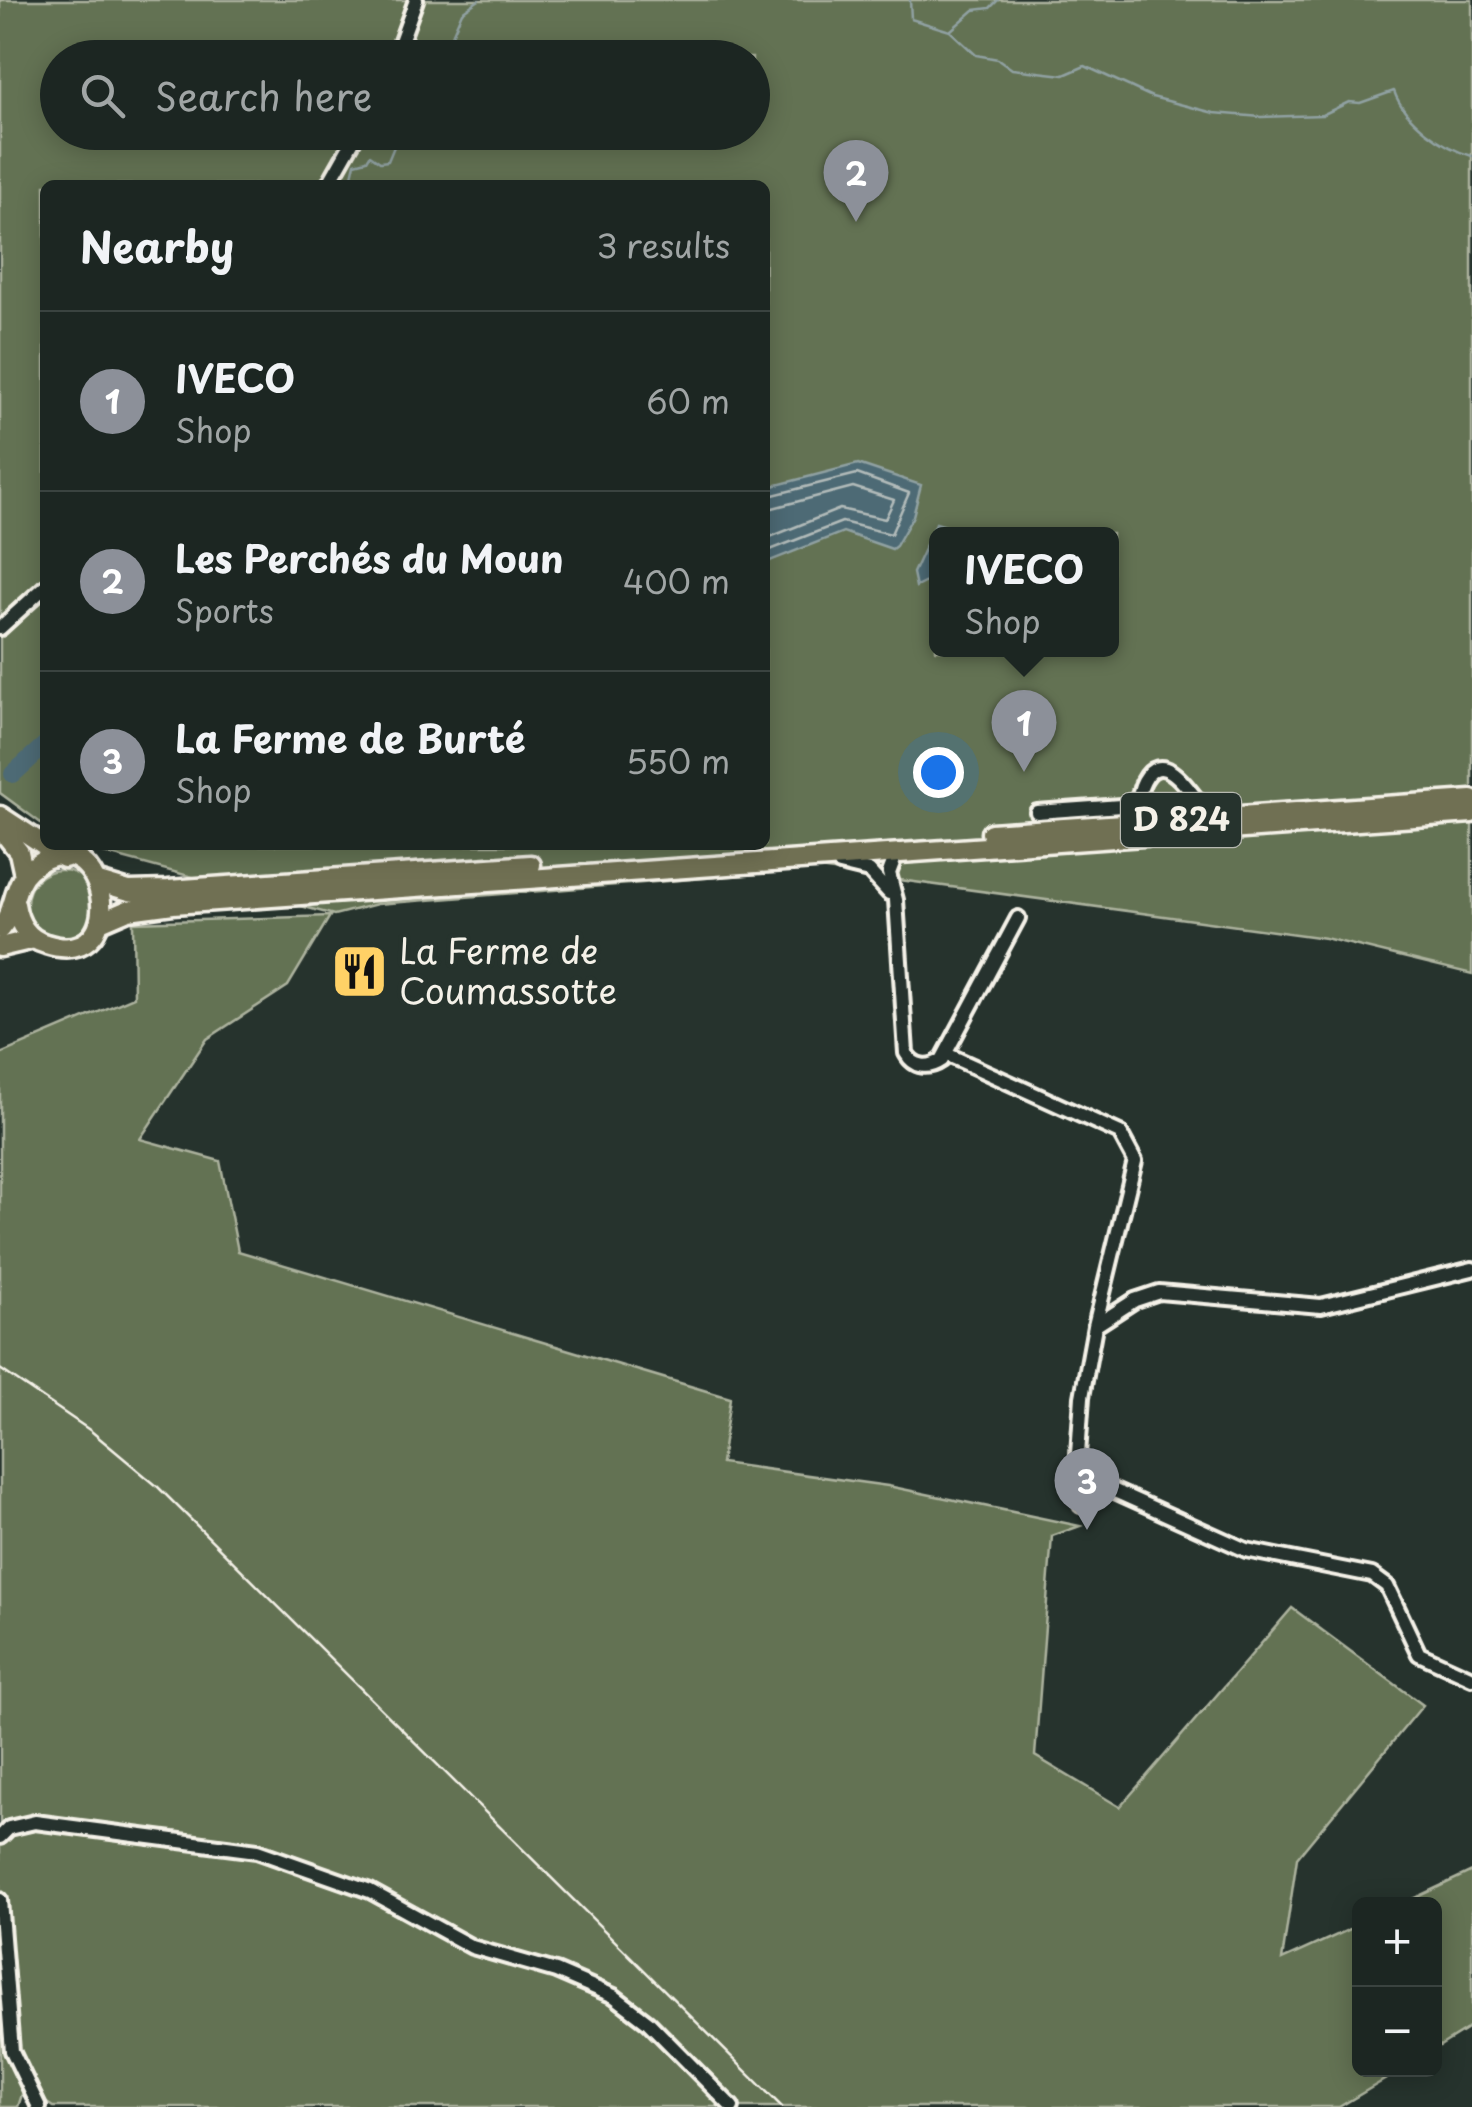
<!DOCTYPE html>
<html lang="en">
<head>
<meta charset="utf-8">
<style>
  body { margin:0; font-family:"Playpen Sans",sans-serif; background:#252e2a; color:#f1f3f6 }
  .controls { position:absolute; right:30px; bottom:30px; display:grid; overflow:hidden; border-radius:15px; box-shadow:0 5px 25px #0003 }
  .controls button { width:90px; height:90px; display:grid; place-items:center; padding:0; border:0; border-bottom:2px solid #3a4340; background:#1c2622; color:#f1f3f6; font:50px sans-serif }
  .you { position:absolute; left:938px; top:772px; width:35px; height:35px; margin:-25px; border:8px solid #fff; border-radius:50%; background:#1a73e8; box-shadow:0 0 0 15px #1a73e833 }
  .badge { display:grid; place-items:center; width:65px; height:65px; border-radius:50%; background:#8c9099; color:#fff; font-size:32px; font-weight:700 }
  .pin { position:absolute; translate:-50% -82px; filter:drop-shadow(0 2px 5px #0008) }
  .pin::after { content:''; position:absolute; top:52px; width:35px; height:30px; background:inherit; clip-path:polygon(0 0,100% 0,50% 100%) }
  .popup { position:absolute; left:929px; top:527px; width:190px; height:130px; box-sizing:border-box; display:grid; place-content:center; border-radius:15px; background:#1c2622; filter:drop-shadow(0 2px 8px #0005); font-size:32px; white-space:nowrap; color:#a0a5a5 }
  .popup b { font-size:38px; color:#f1f3f6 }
  .popup::after { content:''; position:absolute; left:50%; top:100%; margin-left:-20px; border:20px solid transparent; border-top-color:#1c2622 }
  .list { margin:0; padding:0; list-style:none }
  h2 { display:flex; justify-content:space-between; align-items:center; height:130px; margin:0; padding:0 40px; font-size:42px }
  h2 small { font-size:32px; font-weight:400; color:#a0a5a5 }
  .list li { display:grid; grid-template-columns:65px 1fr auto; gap:30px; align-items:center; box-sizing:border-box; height:180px; padding:0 40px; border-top:2px solid #3a4340 }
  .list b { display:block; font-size:38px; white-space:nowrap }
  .list p { margin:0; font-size:32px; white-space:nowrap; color:#a0a5a5 }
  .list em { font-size:32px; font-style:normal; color:#a0a5a5 }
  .icon { flex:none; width:55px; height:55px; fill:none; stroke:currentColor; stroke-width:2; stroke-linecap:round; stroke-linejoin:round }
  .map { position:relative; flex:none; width:1472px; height:2107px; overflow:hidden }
  .search { position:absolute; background:#1c2622; box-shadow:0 5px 25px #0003; left:40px; top:40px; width:730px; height:110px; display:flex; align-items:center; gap:25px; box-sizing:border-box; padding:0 35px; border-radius:55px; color:#a0a5a5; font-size:38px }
  .panel { position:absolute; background:#1c2622; box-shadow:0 5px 25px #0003; left:40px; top:180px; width:730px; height:670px; border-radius:15px }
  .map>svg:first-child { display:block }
</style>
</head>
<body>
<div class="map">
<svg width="1472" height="2107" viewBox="0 0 1472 2107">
  <rect width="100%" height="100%" fill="#26332d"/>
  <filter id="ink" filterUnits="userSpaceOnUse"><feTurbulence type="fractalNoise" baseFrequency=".01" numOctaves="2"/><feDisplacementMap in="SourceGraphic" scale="20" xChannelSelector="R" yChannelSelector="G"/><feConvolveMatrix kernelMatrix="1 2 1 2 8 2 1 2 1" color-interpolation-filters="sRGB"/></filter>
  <g filter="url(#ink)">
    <!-- green -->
    <path fill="#637253" stroke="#acb29e" stroke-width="2.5" fill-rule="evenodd" d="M0,0H1472V974L1325,938L819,869L377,904L334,915L74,845H765V185H45V826L0,793ZM58,58H752V132H58ZM936,534H1112V650H936Z
      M27 904a34 34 0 1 1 68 0a34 34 0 1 1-68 0Z
      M330,916L288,986L207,1039L140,1139L220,1161L238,1251L730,1398L721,1463L888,1486L1080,1526L1052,1536L1035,1756L1120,1807L1292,1608L1423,1705L1297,1858L1282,1960L1359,1925L1360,2070H1401L1339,2107H53L24,2088L18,2107H0V1054L134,997L133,922Z
      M1472,1871V2026L1435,2049L1434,1904H1402Z"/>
    <!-- water -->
    <path fill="#4e6b74" stroke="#90a1a2" stroke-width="2.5" d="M858,464L921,485L913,516L896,546L892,549L843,532L765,563V488Z
      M936,523L950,527L954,534H936V577L916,587L913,573Z"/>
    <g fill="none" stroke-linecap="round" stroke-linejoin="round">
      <!-- shore -->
      <path stroke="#b2bbba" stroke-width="2.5" d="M765,497L857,474L909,493L891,534L842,522L765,552
        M765,510L853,487L894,500L885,519L840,509L765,539"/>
      <!-- stream -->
      <path stroke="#90a1a2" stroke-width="2.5" d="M910,0L911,19L950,31L976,55L998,59L1012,69L1064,75L1085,66L1152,97L1214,113L1261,117L1322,115L1349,102L1360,103L1394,91C1404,120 1443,148 1472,156
        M950,31L974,10L990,8L998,0
        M442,58L462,12L479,0
        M350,185L355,163L367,160L370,155L380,162L388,161L400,132"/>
      <!-- river -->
      <path stroke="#4e6b74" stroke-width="18" d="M13,774L45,745"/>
      <defs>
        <path id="minor" d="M395,58L416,0
          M328,185L358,132
          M0,628L45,587
          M1037,812L1135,805C1140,797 1139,790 1144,781C1163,746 1190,792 1201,805L1227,809
          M897,852L889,873L896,900L906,1053C914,1068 929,1069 942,1060L1018,918
          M840,864L869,871L889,893
          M946,1054L1120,1133L1135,1161L1095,1326L1082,1397L1076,1483L1108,1488L1246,1550L1372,1575L1387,1586L1419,1654L1472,1678
          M1095,1326L1135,1300L1159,1292L1321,1306L1472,1269
          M1076,1483L1081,1505
          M0,1837L9,1828L35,1822L257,1851L370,1891L472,1947L556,1971L614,1996L648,2022L732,2107
          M0,1900L12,2051L39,2107"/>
        <path id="major" d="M0,816L64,858
          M0,828L19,852L24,875
          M991,833L1472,800
          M99,882L129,891L168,890L531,865
          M100,922L128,910L173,904L1472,813
          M0,929C16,911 12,885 30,869C104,807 137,973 46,944C27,939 18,923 15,904
          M0,947L34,939"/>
      </defs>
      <!-- minor casing -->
      <use href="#minor" stroke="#f4f1e8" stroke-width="20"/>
      <!-- major casing -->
      <use href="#major" stroke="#f4f1e8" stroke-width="25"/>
      <!-- minor -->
      <use href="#minor" stroke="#26332d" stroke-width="12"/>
      <!-- major -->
      <use href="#major" stroke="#706f52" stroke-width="18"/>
      <!-- rail -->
      <path stroke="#f4f1e8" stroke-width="2.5" d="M0,1369L91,1431L157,1486L782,2107"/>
    </g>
  </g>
  <!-- icons -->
  <defs>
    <symbol id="restaurant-square" viewBox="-11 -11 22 22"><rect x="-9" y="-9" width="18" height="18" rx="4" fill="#ffd166" stroke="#26332d"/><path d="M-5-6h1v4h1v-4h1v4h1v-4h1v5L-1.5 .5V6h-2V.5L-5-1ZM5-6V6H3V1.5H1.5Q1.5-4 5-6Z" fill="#111"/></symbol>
  </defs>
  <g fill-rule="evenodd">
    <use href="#restaurant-square" x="328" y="940" width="63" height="63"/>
  </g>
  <g text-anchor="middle" stroke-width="9" stroke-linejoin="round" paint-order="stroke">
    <!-- shield labels -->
    <rect fill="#26332d" stroke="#b6b8b0" stroke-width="2.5" x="1121" y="793" width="120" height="54" rx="8"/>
    <g font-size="32" font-weight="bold" fill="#f4f1e8">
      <text x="1181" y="831">D 824</text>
    </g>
    <!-- poi labels -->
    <g font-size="35" fill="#f4f1e8" stroke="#26332d" text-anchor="start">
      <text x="399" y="964">La Ferme de<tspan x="399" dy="40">Coumassotte</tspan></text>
    </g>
  </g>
</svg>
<div class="controls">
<button>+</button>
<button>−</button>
</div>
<div class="you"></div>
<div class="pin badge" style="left:1024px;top:772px">1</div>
<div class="popup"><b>IVECO</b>Shop</div>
<div class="pin badge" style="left:856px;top:222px">2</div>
<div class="pin badge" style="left:1087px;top:1530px">3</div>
<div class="search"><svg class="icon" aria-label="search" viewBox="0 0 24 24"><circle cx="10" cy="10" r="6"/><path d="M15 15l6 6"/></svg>Search here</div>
<section class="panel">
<h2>Nearby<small>3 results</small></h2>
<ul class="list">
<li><span class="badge">1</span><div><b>IVECO</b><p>Shop</p></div><em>60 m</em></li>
<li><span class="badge">2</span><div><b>Les Perchés du Moun</b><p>Sports</p></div><em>400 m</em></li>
<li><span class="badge">3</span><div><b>La Ferme de Burté</b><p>Shop</p></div><em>550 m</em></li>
</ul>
</section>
</div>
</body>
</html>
